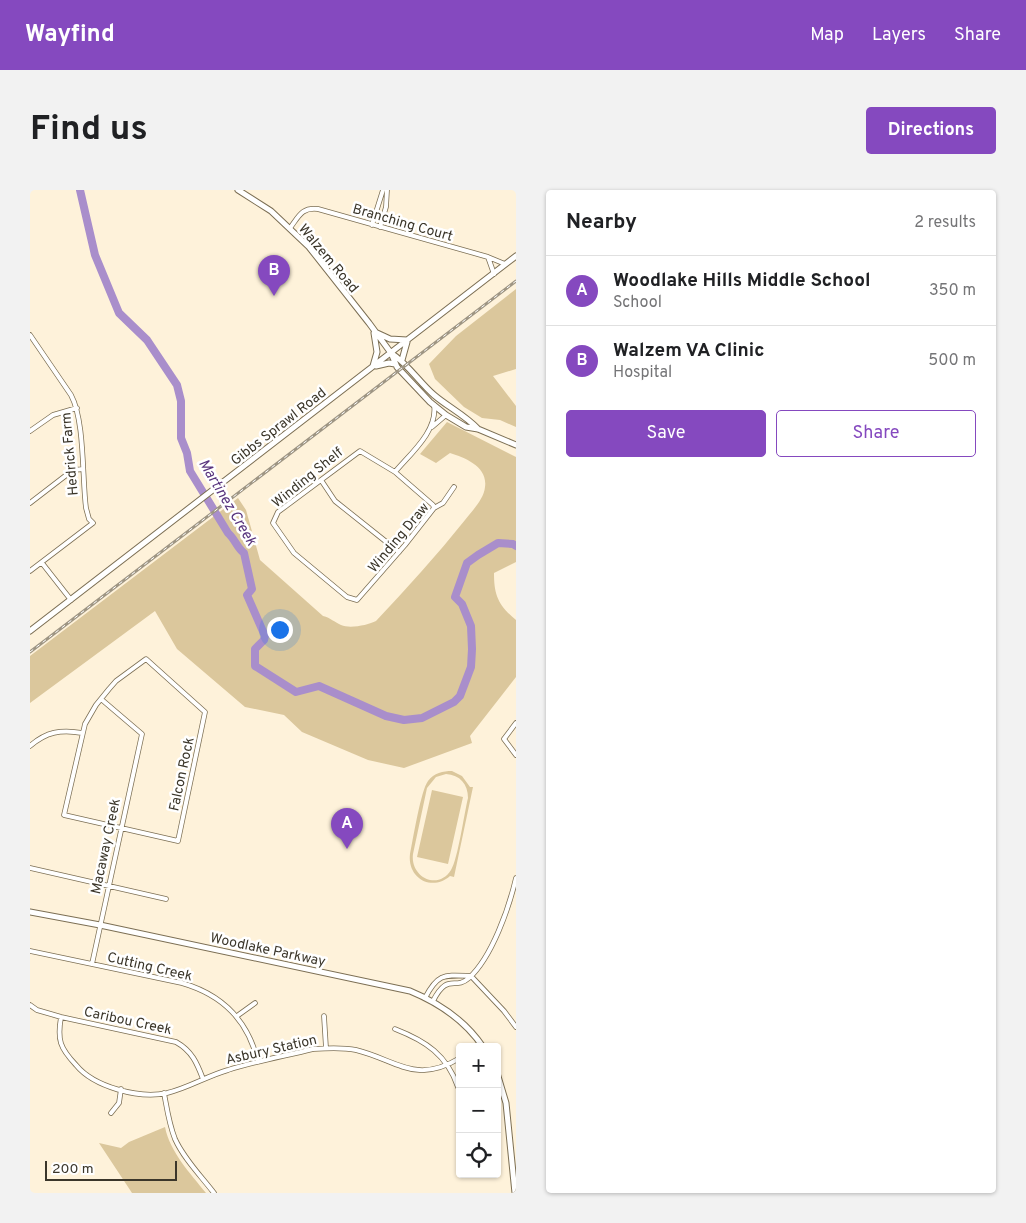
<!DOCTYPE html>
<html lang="en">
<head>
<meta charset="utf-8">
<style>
  body { margin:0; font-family:Overpass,sans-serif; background:#f2f2f2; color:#202124 }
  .controls { position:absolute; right:15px; bottom:15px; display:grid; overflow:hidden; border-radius:5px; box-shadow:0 1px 4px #0004 }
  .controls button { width:45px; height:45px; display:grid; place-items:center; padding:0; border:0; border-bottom:1px solid #e0e0e0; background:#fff; color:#202124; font:25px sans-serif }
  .scale { position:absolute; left:15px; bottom:12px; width:132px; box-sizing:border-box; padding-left:5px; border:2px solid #3b362a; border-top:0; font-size:14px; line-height:18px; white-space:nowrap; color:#3b362a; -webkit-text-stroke:4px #fff; paint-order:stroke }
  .you { position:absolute; left:249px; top:439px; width:18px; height:18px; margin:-12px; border:4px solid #fff; border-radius:50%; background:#1a73e8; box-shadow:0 0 0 8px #1a73e833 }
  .badge { display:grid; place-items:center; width:32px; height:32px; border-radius:50%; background:#8549bf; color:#fff; font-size:16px; font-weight:700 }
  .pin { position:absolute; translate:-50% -41px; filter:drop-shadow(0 1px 2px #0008) }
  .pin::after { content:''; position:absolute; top:26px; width:18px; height:15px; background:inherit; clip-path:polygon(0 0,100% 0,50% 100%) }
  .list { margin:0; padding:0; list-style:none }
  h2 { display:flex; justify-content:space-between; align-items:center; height:65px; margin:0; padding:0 20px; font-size:21px }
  h2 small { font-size:16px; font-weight:400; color:#757577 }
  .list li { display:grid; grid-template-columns:32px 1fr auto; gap:15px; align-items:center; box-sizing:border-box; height:70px; padding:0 20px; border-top:1px solid #e0e0e0 }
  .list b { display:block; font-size:19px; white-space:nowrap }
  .list p { margin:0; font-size:16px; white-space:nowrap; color:#757577 }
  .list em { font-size:16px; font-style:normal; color:#757577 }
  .actions { display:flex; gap:10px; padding:15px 20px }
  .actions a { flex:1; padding:11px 0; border:1px solid #8549bf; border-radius:5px; text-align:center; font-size:18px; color:#8549bf }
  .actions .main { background:#8549bf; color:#fff }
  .icon { flex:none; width:28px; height:28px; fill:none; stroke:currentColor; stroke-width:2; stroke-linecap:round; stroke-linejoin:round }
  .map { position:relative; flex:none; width:486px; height:1003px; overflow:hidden; border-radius:5px }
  header { display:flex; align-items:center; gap:30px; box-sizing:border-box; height:70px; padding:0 25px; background:#8549bf; color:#fff }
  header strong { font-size:24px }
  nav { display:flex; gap:28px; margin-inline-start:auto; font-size:18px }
  .intro { display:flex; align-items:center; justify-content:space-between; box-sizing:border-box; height:120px; padding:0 30px }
  h1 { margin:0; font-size:35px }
  .button { padding:12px 22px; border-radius:5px; background:#8549bf; color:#fff; font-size:18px; font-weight:700 }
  main { display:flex; gap:30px; padding:0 30px }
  aside { flex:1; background:#fff; border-radius:5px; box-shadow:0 1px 4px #0004 }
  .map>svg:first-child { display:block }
</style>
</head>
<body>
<header>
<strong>Wayfind</strong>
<nav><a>Map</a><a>Layers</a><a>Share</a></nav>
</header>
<div class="intro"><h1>Find us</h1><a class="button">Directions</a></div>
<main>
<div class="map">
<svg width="486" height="1003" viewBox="0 0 486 1003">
  <rect width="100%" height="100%" fill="#fef2da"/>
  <!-- green -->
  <path fill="#dbc79c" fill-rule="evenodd" d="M486,99V179L463,186L486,216V237L470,230L452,228L434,217L405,189L399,174L426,146Z
    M417,232L486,267V372L464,383C464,405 468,415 486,430V487L440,546L442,553L374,578L338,570L272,542L254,525L215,517L147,459L125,421L0,513V466L208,308L216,320L230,370L293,426C301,428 304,432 311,435C320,439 338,435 346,431C377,398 407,365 435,330C442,321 454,309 455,297C458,277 436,268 420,263L406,273L390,264Z
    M422,581L432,586L440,597H443L424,687L420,686C402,702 377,688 380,664C383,649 391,600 398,591C404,583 413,581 422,581ZM416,584C430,585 438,594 438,608C434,624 428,669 421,680C408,701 380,687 383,664L397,598L406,587Z
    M402,600L433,607L418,674L387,667Z
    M135,937C140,962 160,983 176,1003H102L69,953L91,958L99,952Z"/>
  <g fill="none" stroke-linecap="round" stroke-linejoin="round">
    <!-- river -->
    <path stroke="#a98ecb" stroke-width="8" d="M50,0L65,65L89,123L117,150L147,195L151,211V248L157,263L160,281L198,343C205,349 207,358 214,363L222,399L217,405L235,446L234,450L225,459V476L266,502L289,496L356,526L374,530L392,528L424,512L430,506L441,477L442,459L441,436L432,414L425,407L437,373L448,365L468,353L483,354L486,356"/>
    <defs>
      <path id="street" d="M342,35L353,0
        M350,37L356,17L357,0
        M260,38C269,26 272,17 288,19L458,67L475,74
        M458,67L464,84
        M0,145L41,205C55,231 52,288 56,318L59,329L63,333L0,381
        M402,237L416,225
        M0,241L23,225L47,218
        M365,282C380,264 408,241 404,215
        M291,290L305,311L369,362
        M0,313L39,283L44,280L53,279
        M404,318L403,315L365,282L330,261L248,322L243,333L264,363L317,407L327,410L375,355L404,318L413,313L424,297
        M12,373L41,410
        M116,469L175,522L148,651L34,625L55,534L66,515L79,499L86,491Z
        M486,533L474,549L486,565
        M0,556C16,542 31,539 52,543
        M0,678L136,709
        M0,761L152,793C193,805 218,830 228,872
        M62,774L112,544L71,509
        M441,786L474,821L486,837
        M395,808C408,783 414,785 441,786
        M403,811C418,782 424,801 439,788C462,767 479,718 486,688
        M0,815L7,820L31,827L146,852C162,861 167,873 173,889
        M207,826L225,813
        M294,826L296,858
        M31,827C27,850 30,858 46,875C64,897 109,909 137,903C158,898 177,886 198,880C226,871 255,866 283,859C297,858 312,857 326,860C367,870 385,895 430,868
        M365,839C396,851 417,865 428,897
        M134,903C137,919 139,934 145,949C154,969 171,986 184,1003
        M81,923L89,913L91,899"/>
      <path id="secondary" d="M208,0L241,21L279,57L339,133L361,163L367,177L400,212L416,225L436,237L448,239L486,255
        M347,143L360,149L377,150
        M361,163C378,174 389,192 404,205C418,217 435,225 448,239
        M372,170L377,152
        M343,176L347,162L344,143
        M346,176L359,173L365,174
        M0,441L486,66
        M0,722L70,735L380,801C409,813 435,830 453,857
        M467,883L476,913L485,1003"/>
    </defs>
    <!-- street casing -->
    <use href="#street" stroke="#7c6f54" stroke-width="5.5"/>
    <!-- secondary casing -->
    <use href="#secondary" stroke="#7c6f54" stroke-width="7"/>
    <!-- street -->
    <use href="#street" stroke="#fff" stroke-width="4"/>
    <!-- secondary -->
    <use href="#secondary" stroke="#fff" stroke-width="5"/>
    <defs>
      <path id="rail" d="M0,462L486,91"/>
    </defs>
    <!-- rail casing -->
    <use href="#rail" stroke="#9e9583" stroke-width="3"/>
    <!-- rail -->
    <use href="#rail" stroke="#fff" stroke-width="1" stroke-dasharray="4" stroke-linecap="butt"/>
  </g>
  <g text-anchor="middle" stroke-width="5" stroke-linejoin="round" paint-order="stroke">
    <!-- street labels -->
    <g font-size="14" fill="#3b362a" stroke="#fff">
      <text transform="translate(373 32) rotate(16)" y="5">Branching Court</text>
      <text transform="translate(299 68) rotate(50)" y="5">Walzem Road</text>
      <text transform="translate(248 236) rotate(-38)" y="5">Gibbs Sprawl Road</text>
      <text transform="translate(39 264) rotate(-95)" y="5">Hedrick Farm</text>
      <text transform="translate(277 287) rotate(-39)" y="5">Winding Shelf</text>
      <text transform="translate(368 347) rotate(-50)" y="5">Winding Draw</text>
      <text transform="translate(151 584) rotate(-78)" y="5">Falcon Rock</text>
      <text transform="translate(75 656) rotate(-78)" y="5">Macaway Creek</text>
      <text transform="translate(238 759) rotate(12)" y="5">Woodlake Parkway</text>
      <text transform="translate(120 776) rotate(13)" y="5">Cutting Creek</text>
      <text transform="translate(98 830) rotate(12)" y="5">Caribou Creek</text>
      <text transform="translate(241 859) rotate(-13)" y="5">Asbury Station</text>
    </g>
    <!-- water labels -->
    <g font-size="15" font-style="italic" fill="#58347d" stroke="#fff">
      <text transform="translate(198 312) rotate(59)" y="5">Martinez Creek</text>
    </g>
  </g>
</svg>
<div class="controls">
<button>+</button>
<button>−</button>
<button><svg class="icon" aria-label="locate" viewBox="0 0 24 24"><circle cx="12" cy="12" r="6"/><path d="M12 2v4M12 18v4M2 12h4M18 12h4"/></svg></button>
</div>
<div class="scale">200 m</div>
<div class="you"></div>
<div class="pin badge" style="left:317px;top:659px">A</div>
<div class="pin badge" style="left:244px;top:106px">B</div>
</div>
<aside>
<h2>Nearby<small>2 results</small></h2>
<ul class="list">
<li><span class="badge">A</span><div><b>Woodlake Hills Middle School</b><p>School</p></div><em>350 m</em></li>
<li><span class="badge">B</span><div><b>Walzem VA Clinic</b><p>Hospital</p></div><em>500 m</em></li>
</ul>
<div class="actions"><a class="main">Save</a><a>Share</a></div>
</aside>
</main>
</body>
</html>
